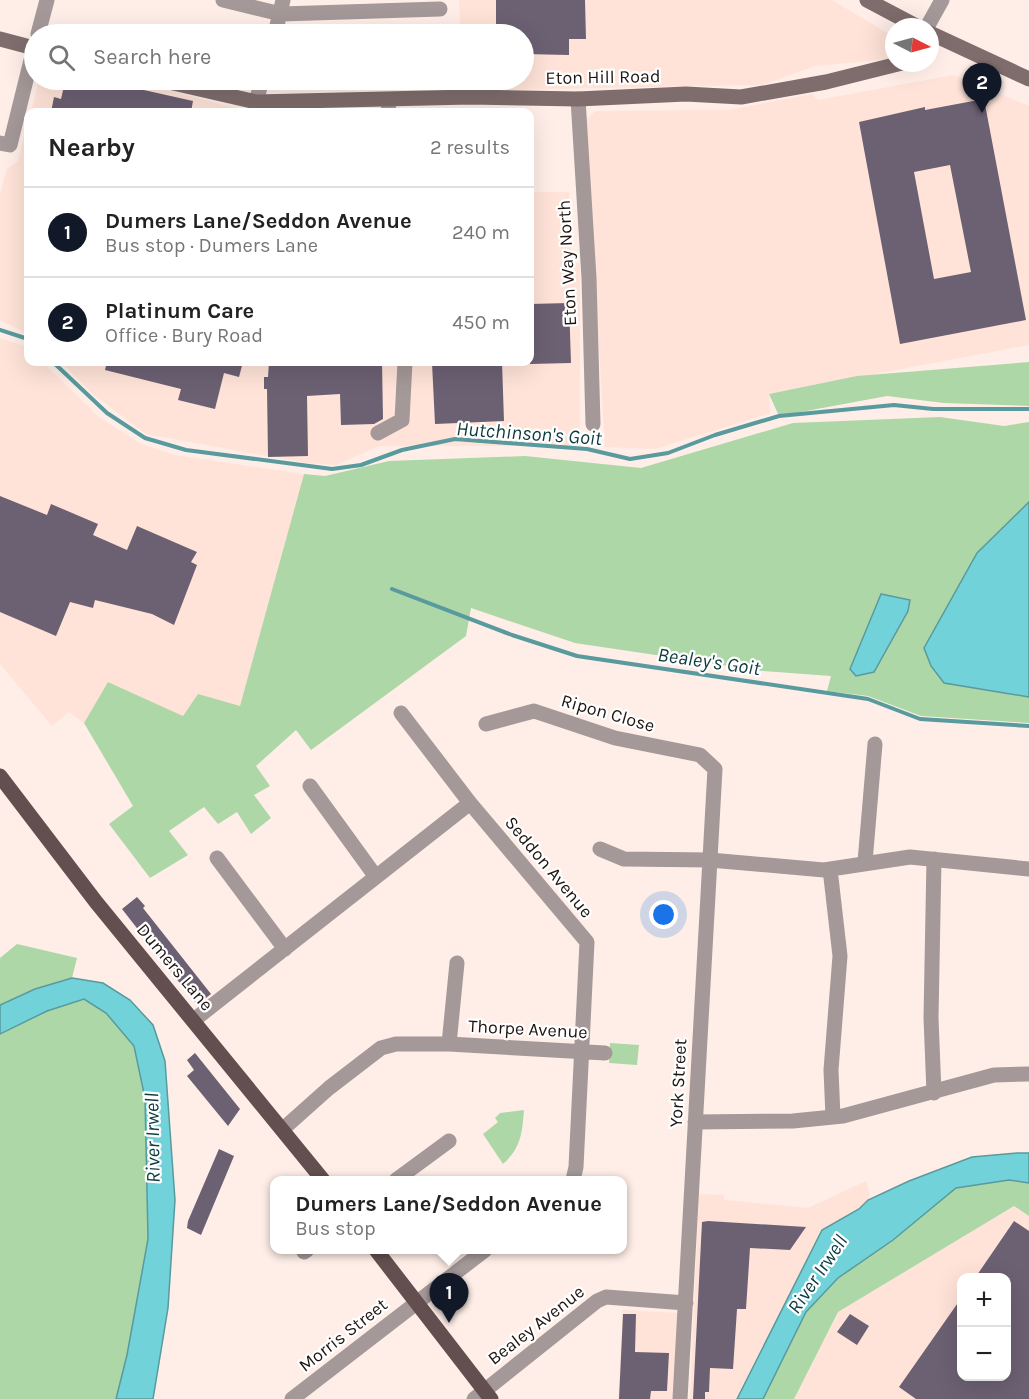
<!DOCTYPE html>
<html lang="en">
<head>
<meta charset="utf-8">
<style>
  body { margin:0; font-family:Karla,sans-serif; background:#f2f2f2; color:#222 }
  .controls { position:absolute; right:18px; bottom:18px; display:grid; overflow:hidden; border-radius:12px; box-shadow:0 6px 24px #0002 }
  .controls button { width:54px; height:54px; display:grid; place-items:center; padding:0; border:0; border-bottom:2px solid #e0e0e0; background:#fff; color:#222; font:30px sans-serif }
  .compass { position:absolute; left:885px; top:18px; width:54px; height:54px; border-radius:50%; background:#fff; box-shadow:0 6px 24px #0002; rotate:96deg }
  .you { position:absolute; left:664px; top:915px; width:21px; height:21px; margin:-15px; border:4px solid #fff; border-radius:50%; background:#1a73e8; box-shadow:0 0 0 9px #1a73e833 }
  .badge { display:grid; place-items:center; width:39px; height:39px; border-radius:50%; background:#111827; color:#fff; font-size:20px; font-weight:700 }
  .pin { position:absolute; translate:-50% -50px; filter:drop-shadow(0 2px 3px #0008) }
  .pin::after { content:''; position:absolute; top:32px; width:21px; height:18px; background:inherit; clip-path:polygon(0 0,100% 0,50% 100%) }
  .popup { position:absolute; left:270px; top:1176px; width:357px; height:78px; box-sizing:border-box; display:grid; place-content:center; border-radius:12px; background:#fff; filter:drop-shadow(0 2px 4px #0005); font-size:20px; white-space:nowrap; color:#767676 }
  .popup b { font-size:22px; color:#222 }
  .popup::after { content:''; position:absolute; left:50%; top:100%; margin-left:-12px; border:12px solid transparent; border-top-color:#fff }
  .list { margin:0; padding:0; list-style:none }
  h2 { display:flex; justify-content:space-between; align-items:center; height:78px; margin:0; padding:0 24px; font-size:26px }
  h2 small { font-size:20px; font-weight:400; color:#767676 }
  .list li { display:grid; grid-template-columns:39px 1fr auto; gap:18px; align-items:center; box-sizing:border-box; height:90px; padding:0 24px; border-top:2px solid #e0e0e0 }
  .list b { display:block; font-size:22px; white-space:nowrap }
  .list p { margin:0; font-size:20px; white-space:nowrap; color:#767676 }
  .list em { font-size:20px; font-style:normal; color:#767676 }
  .icon { flex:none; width:33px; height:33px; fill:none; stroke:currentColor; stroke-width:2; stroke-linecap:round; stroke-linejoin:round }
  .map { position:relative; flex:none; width:1029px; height:1399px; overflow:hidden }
  .search { position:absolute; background:#fff; box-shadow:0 6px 24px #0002; left:24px; top:24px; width:510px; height:66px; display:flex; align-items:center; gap:15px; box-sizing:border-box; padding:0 21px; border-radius:33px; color:#767676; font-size:22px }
  .panel { position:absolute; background:#fff; box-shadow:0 6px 24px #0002; left:24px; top:108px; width:510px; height:258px; border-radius:12px }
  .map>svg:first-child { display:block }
</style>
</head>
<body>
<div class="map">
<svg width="1029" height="1399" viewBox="0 0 1029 1399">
  <rect width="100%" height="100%" fill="#feeee7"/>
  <!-- built -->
  <path fill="#ffe3d8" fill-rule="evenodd" d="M459,0H832L892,36L890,59L815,66L762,85L498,90L463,87V80H524V34H461Z
    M953,75L1029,106V345L769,394L770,413L655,449L605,447L585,121L595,111L728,110L812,94L818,100Z
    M39,80H130L249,112H31Z
    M28,120V334L0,320V193L7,169L18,161Z
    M530,192H569L571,263H580V446H379L336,465L306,463L146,434L94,395L61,362H530Z
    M0,338L26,347L28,362H42L99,417L141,444L175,455L304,474L240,707L183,716L108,682L84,723L69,712L52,726L0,664Z
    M866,1181L870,1195L868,1202L822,1230L737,1399H690L699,1194L724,1195V1200L808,1208Z
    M1014,1206L1029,1216V1399H794L838,1312ZM962,1278H1006V1376H962Z
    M623,1310L679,1313L674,1399H618Z"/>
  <!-- green -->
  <path fill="#add7a7" d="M1029,362V406L944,403L887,396L779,416L769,394L857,376Z
    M940,417L1004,426L1029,422V502L977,553L944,683L1029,697V723L921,716L868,696L827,691L831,676L763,671L575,643L471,608L466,636L311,750L296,730L256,766L270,786L254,795L271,818L251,834L237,812L218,824L204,807L169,831L188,855L150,878L109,824L133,806L84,723L108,682L183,716L198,694L240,706L304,474L325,476L389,461L525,456L641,468L793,423Z
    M17,944L77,958L72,978L35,989L0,1005V958Z
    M84,999L106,1013L134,1046L145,1098L148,1239L127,1355L116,1399H0V1034L47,1011Z
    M610,1043L639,1045L637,1065L609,1063Z
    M524,1110C522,1134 521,1148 503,1164L483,1134L498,1122L495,1118L500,1113Z
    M1009,1180L1029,1183V1216L1014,1206L838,1312L794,1399H763L806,1312L838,1278L893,1240L956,1188Z"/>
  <!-- water -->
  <path fill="#71d2d9" stroke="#589a9d" stroke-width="1.5" d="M1029,502V697L944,683L931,666L924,648L977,553Z
    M881,594L910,600L908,611L874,672L856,676L850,669Z
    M72,978L103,983L130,1000L153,1025L165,1061L175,1200L168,1308L153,1399H116L127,1355L148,1239L145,1098L134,1046L106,1013L84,999L47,1011L0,1034V1005L35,989Z
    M1017,1153H1029V1183L1009,1180L956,1188L893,1240L838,1278L806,1312L763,1399H737L822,1230L859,1209L868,1200L909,1181L972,1157Z"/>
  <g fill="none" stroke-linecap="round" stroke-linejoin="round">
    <!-- stream -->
    <path stroke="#589a9d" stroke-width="4" d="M0,330L28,339
      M53,362L107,413L145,438L186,450L332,469L361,465L402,450L455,439L587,449L630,459L668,453L715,435L779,416L894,405L933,409H1029
      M392,589L512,635L577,656L868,699L920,719L1029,726"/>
  </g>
  <!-- building -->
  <path fill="#6c6073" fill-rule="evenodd" d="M496,0H585L586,39H569V55L524,54V34H496Z
    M78,80H99L193,101L191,112H51L54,97L61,99L65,82L76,84Z
    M984,99L1026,320L900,344L859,122L925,107V110ZM950,165L971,272L934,279L914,172Z
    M569,303L571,363L530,364V304Z
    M107,362H243L239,377L224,373L215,409L178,400L181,389L105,370Z
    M269,362H382L383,419L374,424L341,425L340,394L307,396L308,456L268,457L267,389H264V377H268Z
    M502,362L504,421L435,424L432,363Z
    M0,496L47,515L51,504L98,524L93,535L127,550L137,526L197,552L191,562L197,565L174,625L152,614L95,600L93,608L70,602L56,636L0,612Z
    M137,897L145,906L143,908L211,994L197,1005L122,909Z
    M195,1053L240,1109L228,1126L187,1076L194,1070L187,1060Z
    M219,1149L234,1156L201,1235L187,1228L188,1221Z
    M708,1221L806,1227L790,1250L750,1248L746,1309H737L733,1369L710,1368L709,1392H705V1399H693L702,1222Z
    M1014,1221L1029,1231V1399H916L899,1387L962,1297V1377H1006V1278H975Z
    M623,1314H636L635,1352L669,1353L667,1391H651L650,1399H619Z
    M850,1314L869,1326L857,1345L837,1332Z"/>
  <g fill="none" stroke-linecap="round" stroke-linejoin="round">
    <!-- street -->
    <path stroke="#a49898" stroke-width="15" d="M223,0L281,14L440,9
      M927,27L942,0
      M38,34L47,0
      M275,34L283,0
      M578,99L589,278L593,424
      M388,100L389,112
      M256,102L262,80
      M0,143L10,145L34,48
      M378,433L402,420L405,362
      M401,713L470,803L587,942L576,1167L573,1180
      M486,724L534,711L615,738L700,755L715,769L680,1399
      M310,786L376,877
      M600,849L624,859L710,860L824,870L910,857L1029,869
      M217,858L285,949
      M934,859L931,1018L934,1093
      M865,862L875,744
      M830,869L840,956L831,1070L833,1117
      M194,1020L470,803
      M449,1044L457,963
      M695,1122L793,1121L843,1116L994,1075L1029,1074
      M283,1129L329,1088L381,1048L396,1044H449L605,1053
      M396,1180L449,1141
      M304,1252L307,1250
      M292,1399L485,1250
      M474,1399L597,1301L606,1297L686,1303"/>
    <!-- secondary -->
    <path stroke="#7f6d6d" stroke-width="15" d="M867,0L918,27
      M930,33L1029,79
      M0,39L34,48
      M160,80L256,102L470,97L578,99L686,94L741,97L826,82L902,63"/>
    <!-- primary -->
    <path stroke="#644f50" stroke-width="15" d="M0,776L96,902L323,1180
      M376,1250L491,1399"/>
  </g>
  <g text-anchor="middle" stroke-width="4.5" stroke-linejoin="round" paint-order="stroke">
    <!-- street labels -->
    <g font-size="18" fill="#1f1612" stroke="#fff">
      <text transform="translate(603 77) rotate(-1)" y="6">Eton Hill Road</text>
      <text transform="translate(567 263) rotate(-93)" y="6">Eton Way North</text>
      <text transform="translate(608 713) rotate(16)" y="6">Ripon Close</text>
      <text transform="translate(549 867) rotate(50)" y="6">Seddon Avenue</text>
      <text transform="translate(175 967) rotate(50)" y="6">Dumers Lane</text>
      <text transform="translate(528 1029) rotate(3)" y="6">Thorpe Avenue</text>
      <text transform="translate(678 1083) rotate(-87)" y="6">York Street</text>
      <text transform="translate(536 1325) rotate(-38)" y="6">Bealey Avenue</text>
      <text transform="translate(343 1335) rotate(-38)" y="6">Morris Street</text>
    </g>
    <!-- water labels -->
    <g font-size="20" font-style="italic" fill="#0c3c3f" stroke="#fff">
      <text transform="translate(529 433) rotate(4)" y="7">Hutchinson's Goit</text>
      <text transform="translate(709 661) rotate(8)" y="7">Bealey's Goit</text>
      <text transform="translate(152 1138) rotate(-91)" y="7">River Irwell</text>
      <text transform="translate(817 1274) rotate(-56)" y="7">River Irwell</text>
    </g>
  </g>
</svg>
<div class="controls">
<button>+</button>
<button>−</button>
</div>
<svg class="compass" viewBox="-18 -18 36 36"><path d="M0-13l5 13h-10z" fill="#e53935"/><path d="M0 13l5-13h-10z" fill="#767676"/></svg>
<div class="you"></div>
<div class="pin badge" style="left:449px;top:1323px">1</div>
<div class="popup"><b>Dumers Lane/Seddon Avenue</b>Bus stop</div>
<div class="pin badge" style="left:982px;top:113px">2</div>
<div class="search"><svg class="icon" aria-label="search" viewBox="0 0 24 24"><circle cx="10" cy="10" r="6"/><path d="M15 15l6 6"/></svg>Search here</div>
<section class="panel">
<h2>Nearby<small>2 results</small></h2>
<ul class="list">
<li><span class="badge">1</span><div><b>Dumers Lane/Seddon Avenue</b><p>Bus stop · Dumers Lane</p></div><em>240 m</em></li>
<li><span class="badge">2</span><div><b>Platinum Care</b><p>Office · Bury Road</p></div><em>450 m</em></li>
</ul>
</section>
</div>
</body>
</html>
